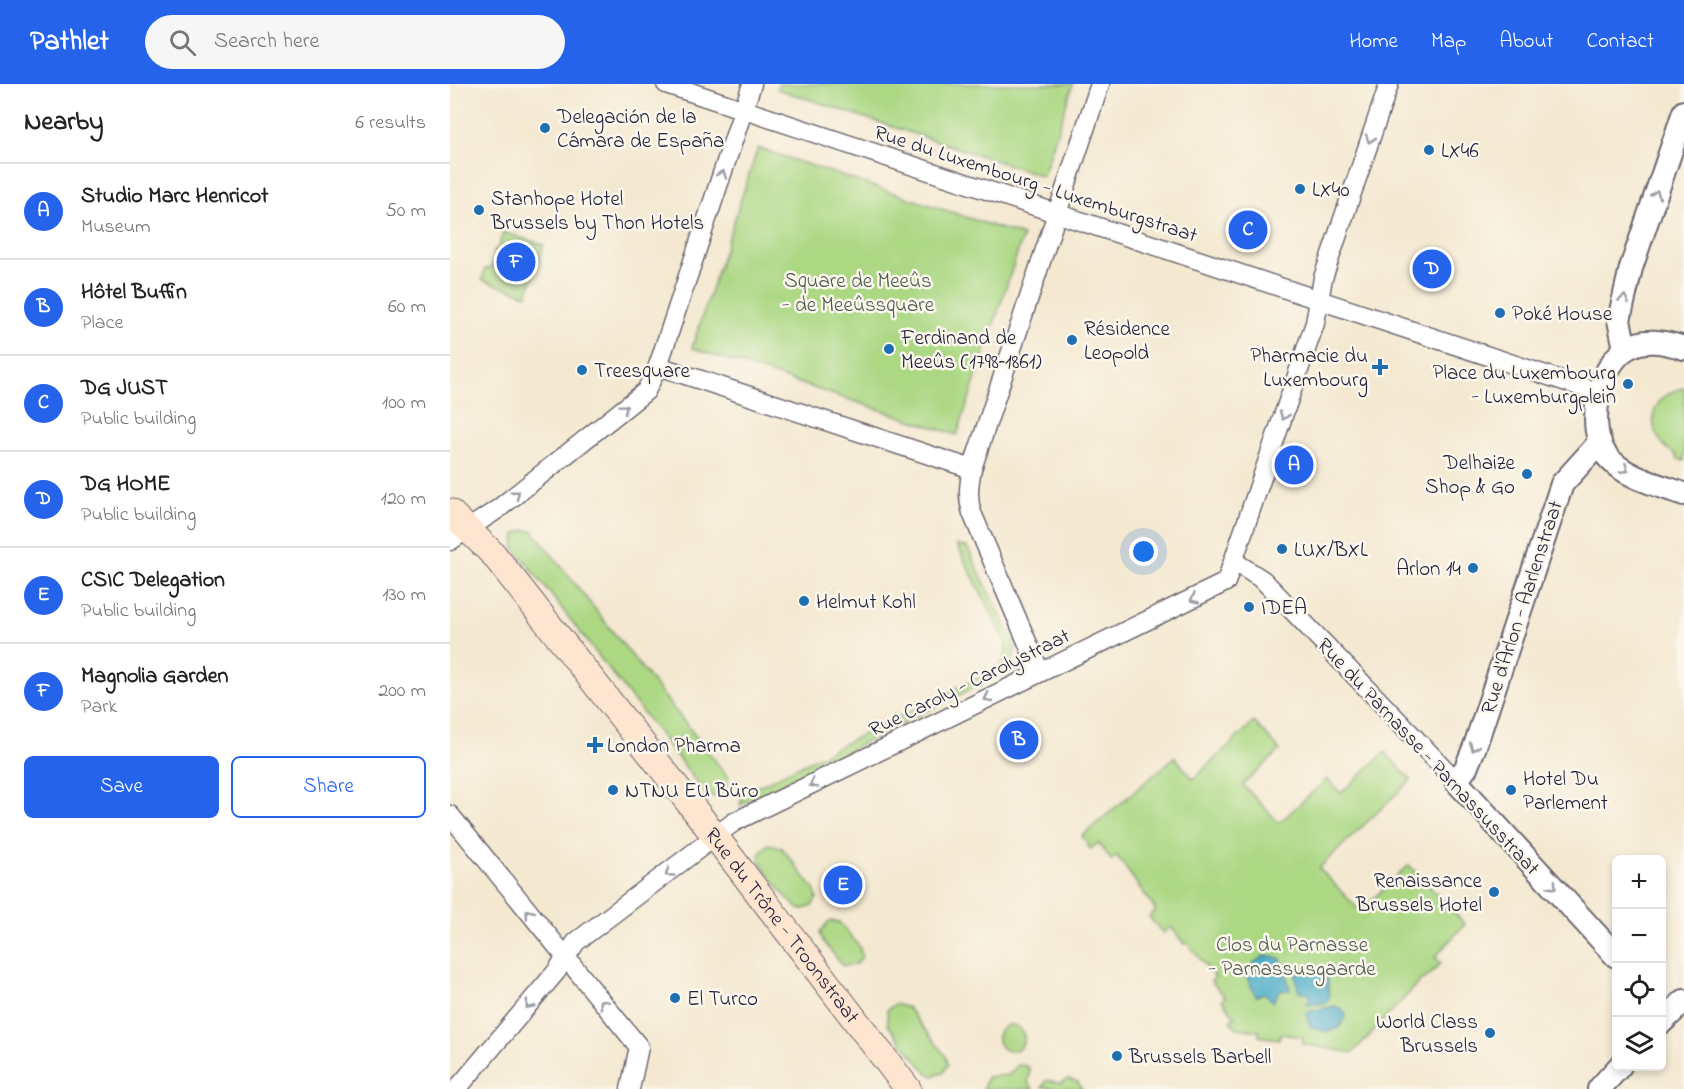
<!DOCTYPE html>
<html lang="en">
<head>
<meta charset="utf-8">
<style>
  body { margin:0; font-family:"Indie Flower",sans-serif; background:#f6f6f6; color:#222 }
  .controls { position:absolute; right:18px; bottom:18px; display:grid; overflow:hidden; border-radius:9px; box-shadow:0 3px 9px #0003 }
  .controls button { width:54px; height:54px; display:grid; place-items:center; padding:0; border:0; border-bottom:2px solid #e0e0e0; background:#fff; color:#222; font:30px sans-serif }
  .you { position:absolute; left:694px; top:468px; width:21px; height:21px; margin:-15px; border:4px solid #fff; border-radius:50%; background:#1a73e8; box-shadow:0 0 0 9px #1a73e833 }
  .badge { display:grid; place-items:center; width:39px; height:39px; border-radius:50%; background:#2563eb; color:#fff; font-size:20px; font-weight:700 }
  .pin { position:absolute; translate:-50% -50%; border:3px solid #fff; box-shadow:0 2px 6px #0006 }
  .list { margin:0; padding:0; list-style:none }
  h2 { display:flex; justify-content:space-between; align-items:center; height:78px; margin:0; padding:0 24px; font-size:26px }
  h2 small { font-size:20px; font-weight:400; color:#767676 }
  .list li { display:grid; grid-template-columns:39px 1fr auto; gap:18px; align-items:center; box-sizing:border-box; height:96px; padding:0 24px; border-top:2px solid #e0e0e0 }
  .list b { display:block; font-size:22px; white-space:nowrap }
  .list p { margin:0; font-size:20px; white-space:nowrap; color:#767676 }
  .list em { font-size:20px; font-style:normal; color:#767676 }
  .actions { display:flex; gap:12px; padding:18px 24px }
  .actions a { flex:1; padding:14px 0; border:2px solid #2563eb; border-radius:9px; text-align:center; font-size:21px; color:#2563eb }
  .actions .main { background:#2563eb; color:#fff }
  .icon { flex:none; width:33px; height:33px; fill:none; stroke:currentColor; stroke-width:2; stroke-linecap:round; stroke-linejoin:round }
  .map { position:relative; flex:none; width:1234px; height:1005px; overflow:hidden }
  header { display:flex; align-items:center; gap:36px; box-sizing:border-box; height:84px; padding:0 30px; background:#2563eb; color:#fff }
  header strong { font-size:28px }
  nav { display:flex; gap:33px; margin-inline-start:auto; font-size:21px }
  .search { width:420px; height:54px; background:#f6f6f6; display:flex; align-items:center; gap:15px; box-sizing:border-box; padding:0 21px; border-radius:33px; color:#767676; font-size:22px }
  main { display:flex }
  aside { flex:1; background:#fff }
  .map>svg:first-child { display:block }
</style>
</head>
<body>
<header>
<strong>Pathlet</strong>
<div class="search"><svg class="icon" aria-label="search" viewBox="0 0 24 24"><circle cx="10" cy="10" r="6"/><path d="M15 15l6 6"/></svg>Search here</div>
<nav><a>Home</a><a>Map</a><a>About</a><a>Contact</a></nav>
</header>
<main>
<aside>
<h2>Nearby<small>6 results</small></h2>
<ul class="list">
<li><span class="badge">A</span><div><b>Studio Marc Henricot</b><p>Museum</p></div><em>50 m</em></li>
<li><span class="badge">B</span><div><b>Hôtel Buffin</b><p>Place</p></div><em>60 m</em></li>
<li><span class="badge">C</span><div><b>DG JUST</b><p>Public building</p></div><em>100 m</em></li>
<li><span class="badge">D</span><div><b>DG HOME</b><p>Public building</p></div><em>120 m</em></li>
<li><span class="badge">E</span><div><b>CSIC Delegation</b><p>Public building</p></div><em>130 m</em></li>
<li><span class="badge">F</span><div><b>Magnolia Garden</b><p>Park</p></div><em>200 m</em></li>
</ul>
<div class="actions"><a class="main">Save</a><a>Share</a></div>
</aside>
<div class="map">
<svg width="1234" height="1005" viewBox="0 0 1234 1005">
  <rect width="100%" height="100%" fill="#fbf7ec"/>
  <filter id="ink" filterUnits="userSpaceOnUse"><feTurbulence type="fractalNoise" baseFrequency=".0167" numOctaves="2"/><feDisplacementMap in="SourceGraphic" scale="12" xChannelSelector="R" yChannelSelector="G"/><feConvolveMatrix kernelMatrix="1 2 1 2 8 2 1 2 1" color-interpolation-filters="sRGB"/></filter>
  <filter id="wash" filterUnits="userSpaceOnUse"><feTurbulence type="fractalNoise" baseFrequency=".008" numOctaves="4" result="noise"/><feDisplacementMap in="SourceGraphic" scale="24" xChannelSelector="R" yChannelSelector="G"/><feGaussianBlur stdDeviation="1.35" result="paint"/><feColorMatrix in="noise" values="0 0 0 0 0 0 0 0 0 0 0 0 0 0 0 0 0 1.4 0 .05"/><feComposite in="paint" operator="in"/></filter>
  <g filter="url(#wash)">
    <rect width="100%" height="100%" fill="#f4e8d0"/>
    <!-- green -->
    <path fill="#acd884" stroke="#677d60" stroke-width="1.5" d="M328,0H623L593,92L327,5Z
      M308,64L573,152L507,351L242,264Z
      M53,148L94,161L77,211L32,196L35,185L41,184L45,171L44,167L48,165Z
      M1234,304V377L1226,374L1227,371C1194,354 1195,311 1234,304Z
      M74,446L83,447L278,693L275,709L264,713L256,710L64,463L66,450Z
      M507,461L517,463L563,557L565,567L559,586L290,721L293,710L549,583C556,574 558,565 554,555Z
      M804,638L830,666L793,701L829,739L877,695L891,709L935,668L961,696L869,784L910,827L959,781L1015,840L985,873L991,879L975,895L973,894L903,969L852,960L853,953L830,950L829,955L809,952V947L787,944L780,937L785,933L772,916L775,913L761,897L765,893L737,859L734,860L721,843L713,849L699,833L706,826L667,772L661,776L649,759L640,765L632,752L725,673L743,695Z
      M318,760L332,764L364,805L367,814L362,822L352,826C341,822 310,783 309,771Z
      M379,837L389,838L409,862L412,872L407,880L393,882L373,857L370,848Z
      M445,920L458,924L495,971L498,980L493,989L483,992L475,987L438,941L437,926Z
      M548 954a13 13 0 1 1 26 0a13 13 0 1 1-26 0Z
      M568,981L577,982L580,987L578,998L583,1005H533L537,993L559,991Z
      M618,995L628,998L632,1005L592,1003L597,996L610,999Z"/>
    <!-- water -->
    <path fill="#49abc8" stroke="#366682" stroke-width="1.5" d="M814,872H823L831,875L833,889L837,892L840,906L829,907L823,918L815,909L806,912L796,892L802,880Z
      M854,885L868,886L878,895L879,913L876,919L857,921L860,914L857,908H849L845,891Z
      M885,922L892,925L896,931L889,944L874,948L860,942L856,928Z"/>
  </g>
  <g filter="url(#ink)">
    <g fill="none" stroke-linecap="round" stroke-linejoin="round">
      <defs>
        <path id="minor" d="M216,0L1147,308
          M208,282L522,385
          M0,457L48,425L196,307L208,282L302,0
          M785,478L813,496L1006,697
          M590,588L522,429C517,413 519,400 522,385L650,0
          M0,731L189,963L180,1005
          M7,1005L106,888L126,858L284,738L776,498L865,239L873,194L939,0"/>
        <path id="tertiary" d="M1234,264C1215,258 1194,253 1176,265C1148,283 1136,344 1156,371C1173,393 1208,401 1234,410
          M1175,265L1169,236L1181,184L1234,28
          M1150,358L1112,400L1025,662L1016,684L1006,697L1166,872
          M1212,938L1234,917
          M1149,1005L1170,982"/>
        <g id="secondary">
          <path id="s1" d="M0,428L44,471L251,734L458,1005"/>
        </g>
      </defs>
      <!-- minor casing -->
      <use href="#minor" stroke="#6c676f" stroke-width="21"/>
      <!-- tertiary casing -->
      <use href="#tertiary" stroke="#6c676f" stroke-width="26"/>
      <!-- secondary casing -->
      <use href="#secondary" stroke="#6c676f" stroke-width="28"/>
      <!-- minor -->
      <use href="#minor" stroke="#fff" stroke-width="18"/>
      <!-- tertiary -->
      <use href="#tertiary" stroke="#fff" stroke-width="22"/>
      <!-- secondary -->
      <use href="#secondary" stroke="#fde5d0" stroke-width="26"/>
    </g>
    <!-- one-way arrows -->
    <defs><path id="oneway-chevron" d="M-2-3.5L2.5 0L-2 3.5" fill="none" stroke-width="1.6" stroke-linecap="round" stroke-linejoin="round" transform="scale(1.5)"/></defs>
    <g stroke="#9c9ca7">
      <use href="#oneway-chevron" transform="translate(920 55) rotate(109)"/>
      <use href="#oneway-chevron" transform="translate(272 90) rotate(-72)"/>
      <use href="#oneway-chevron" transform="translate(1206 110) rotate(-72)"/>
      <use href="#oneway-chevron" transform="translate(1174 215) rotate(-77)"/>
      <use href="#oneway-chevron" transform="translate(174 324) rotate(-37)"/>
      <use href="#oneway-chevron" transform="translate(834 332) rotate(108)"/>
      <use href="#oneway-chevron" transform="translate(1175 385) rotate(32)"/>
      <use href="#oneway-chevron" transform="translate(66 410) rotate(-39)"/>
      <use href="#oneway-chevron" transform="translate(744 515) rotate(155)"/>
      <use href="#oneway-chevron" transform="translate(538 614) rotate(154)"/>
      <use href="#oneway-chevron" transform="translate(1024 663) rotate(110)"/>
      <use href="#oneway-chevron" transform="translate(363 700) rotate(154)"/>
      <use href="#oneway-chevron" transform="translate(219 789) rotate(144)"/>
      <use href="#oneway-chevron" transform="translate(1103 802) rotate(48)"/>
      <use href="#oneway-chevron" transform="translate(79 829) rotate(-129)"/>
      <use href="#oneway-chevron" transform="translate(153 919) rotate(-131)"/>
      <use href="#oneway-chevron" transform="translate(79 921) rotate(130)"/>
    </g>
  </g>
  <!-- markers -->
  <g fill="#1f6fb2" stroke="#fbf7ec" stroke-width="2">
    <circle cx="95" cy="44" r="6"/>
    <circle cx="979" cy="66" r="6"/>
    <circle cx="850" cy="105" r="6"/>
    <circle cx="29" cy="126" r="6"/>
    <circle cx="1050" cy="229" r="6"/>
    <circle cx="622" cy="256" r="6"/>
    <circle cx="439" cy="265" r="6"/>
    <path d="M927 274h6v6h6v6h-6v6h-6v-6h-6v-6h6z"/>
    <circle cx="132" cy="286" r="6"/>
    <circle cx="1178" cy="300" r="6"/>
    <circle cx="1077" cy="390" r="6"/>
    <circle cx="832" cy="465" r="6"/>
    <circle cx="1023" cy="484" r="6"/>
    <circle cx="354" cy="517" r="6"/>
    <circle cx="799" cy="523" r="6"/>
    <path d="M142 652h6v6h6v6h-6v6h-6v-6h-6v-6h6z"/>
    <circle cx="163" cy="706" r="6"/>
    <circle cx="1061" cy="706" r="6"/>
    <circle cx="1044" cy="808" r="6"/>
    <circle cx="225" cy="914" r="6"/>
    <circle cx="1040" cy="949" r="6"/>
    <circle cx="667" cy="972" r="6"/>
  </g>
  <g text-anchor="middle" stroke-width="5" stroke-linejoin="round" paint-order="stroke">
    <!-- poi labels -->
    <g font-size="21" fill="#22223b" stroke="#fbf7ec" text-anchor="start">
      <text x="107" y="39">Delegación de la<tspan x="107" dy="24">Cámara de España</tspan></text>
      <text x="991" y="73">LX46</text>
      <text x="862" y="112">LX40</text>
      <text x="41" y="121">Stanhope Hotel<tspan x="41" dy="24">Brussels by Thon Hotels</tspan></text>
      <text x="1062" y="236">Poké House</text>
      <text x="634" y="251">Résidence<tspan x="634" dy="24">Leopold</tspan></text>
      <text x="451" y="260">Ferdinand de<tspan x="451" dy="24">Meeûs (1798–1861)</tspan></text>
      <text x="918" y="278" text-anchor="end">Pharmacie du<tspan x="918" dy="24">Luxembourg</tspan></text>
      <text x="144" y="293">Treesquare</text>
      <text x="1166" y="295" text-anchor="end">Place du Luxembourg<tspan x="1166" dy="24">- Luxemburgplein</tspan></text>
      <text x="1065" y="385" text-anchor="end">Delhaize<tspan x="1065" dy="24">Shop &amp; Go</tspan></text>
      <text x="844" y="472">LUX/BXL</text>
      <text x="1011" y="491" text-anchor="end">Arlon 14</text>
      <text x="366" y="524">Helmut Kohl</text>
      <text x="811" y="530">IDEA</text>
      <text x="157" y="668">London Pharma</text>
      <text x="1073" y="701">Hotel Du<tspan x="1073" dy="24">Parlement</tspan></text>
      <text x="175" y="713">NTNU EU Büro</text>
      <text x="1032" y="803" text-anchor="end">Renaissance<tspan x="1032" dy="24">Brussels Hotel</tspan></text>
      <text x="237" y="921">El Turco</text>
      <text x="1028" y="944" text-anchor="end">World Class<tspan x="1028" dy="24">Brussels</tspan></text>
      <text x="679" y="979">Brussels Barbell</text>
    </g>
    <!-- street labels -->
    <g font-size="21" fill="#22223b" stroke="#fbf7ec">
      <text transform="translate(586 99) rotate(18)" y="7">Rue du Luxembourg - Luxemburgstraat</text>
      <text transform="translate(1071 523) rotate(-72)" y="7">Rue d'Arlon - Aarlenstraat</text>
      <text transform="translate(519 598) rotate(-26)" y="7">Rue Caroly - Carolystraat</text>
      <text transform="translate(979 672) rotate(47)" y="7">Rue du Parnasse - Parnassusstraat</text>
      <text dy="7" stroke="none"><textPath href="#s1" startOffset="531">Rue du Trône - Troonstraat</textPath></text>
    </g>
    <!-- park labels -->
    <g font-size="21" fill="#4b5951" stroke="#fbf7ec">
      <text x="408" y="203">Square de Meeûs<tspan x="408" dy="24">- de Meeûssquare</tspan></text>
      <text x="842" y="867">Clos du Parnasse<tspan x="842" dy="24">- Parnassusgaarde</tspan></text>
    </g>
  </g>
</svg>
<div class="controls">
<button>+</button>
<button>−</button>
<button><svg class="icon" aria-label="locate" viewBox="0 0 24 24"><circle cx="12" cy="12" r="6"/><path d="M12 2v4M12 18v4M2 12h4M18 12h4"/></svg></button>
<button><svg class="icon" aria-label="layers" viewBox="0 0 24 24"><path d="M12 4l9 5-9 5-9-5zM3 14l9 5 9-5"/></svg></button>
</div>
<div class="you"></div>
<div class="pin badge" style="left:844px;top:381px">A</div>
<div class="pin badge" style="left:569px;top:656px">B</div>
<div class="pin badge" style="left:798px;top:146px">C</div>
<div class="pin badge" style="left:982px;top:185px">D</div>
<div class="pin badge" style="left:393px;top:801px">E</div>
<div class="pin badge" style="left:66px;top:178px">F</div>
</div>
</main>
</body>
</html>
